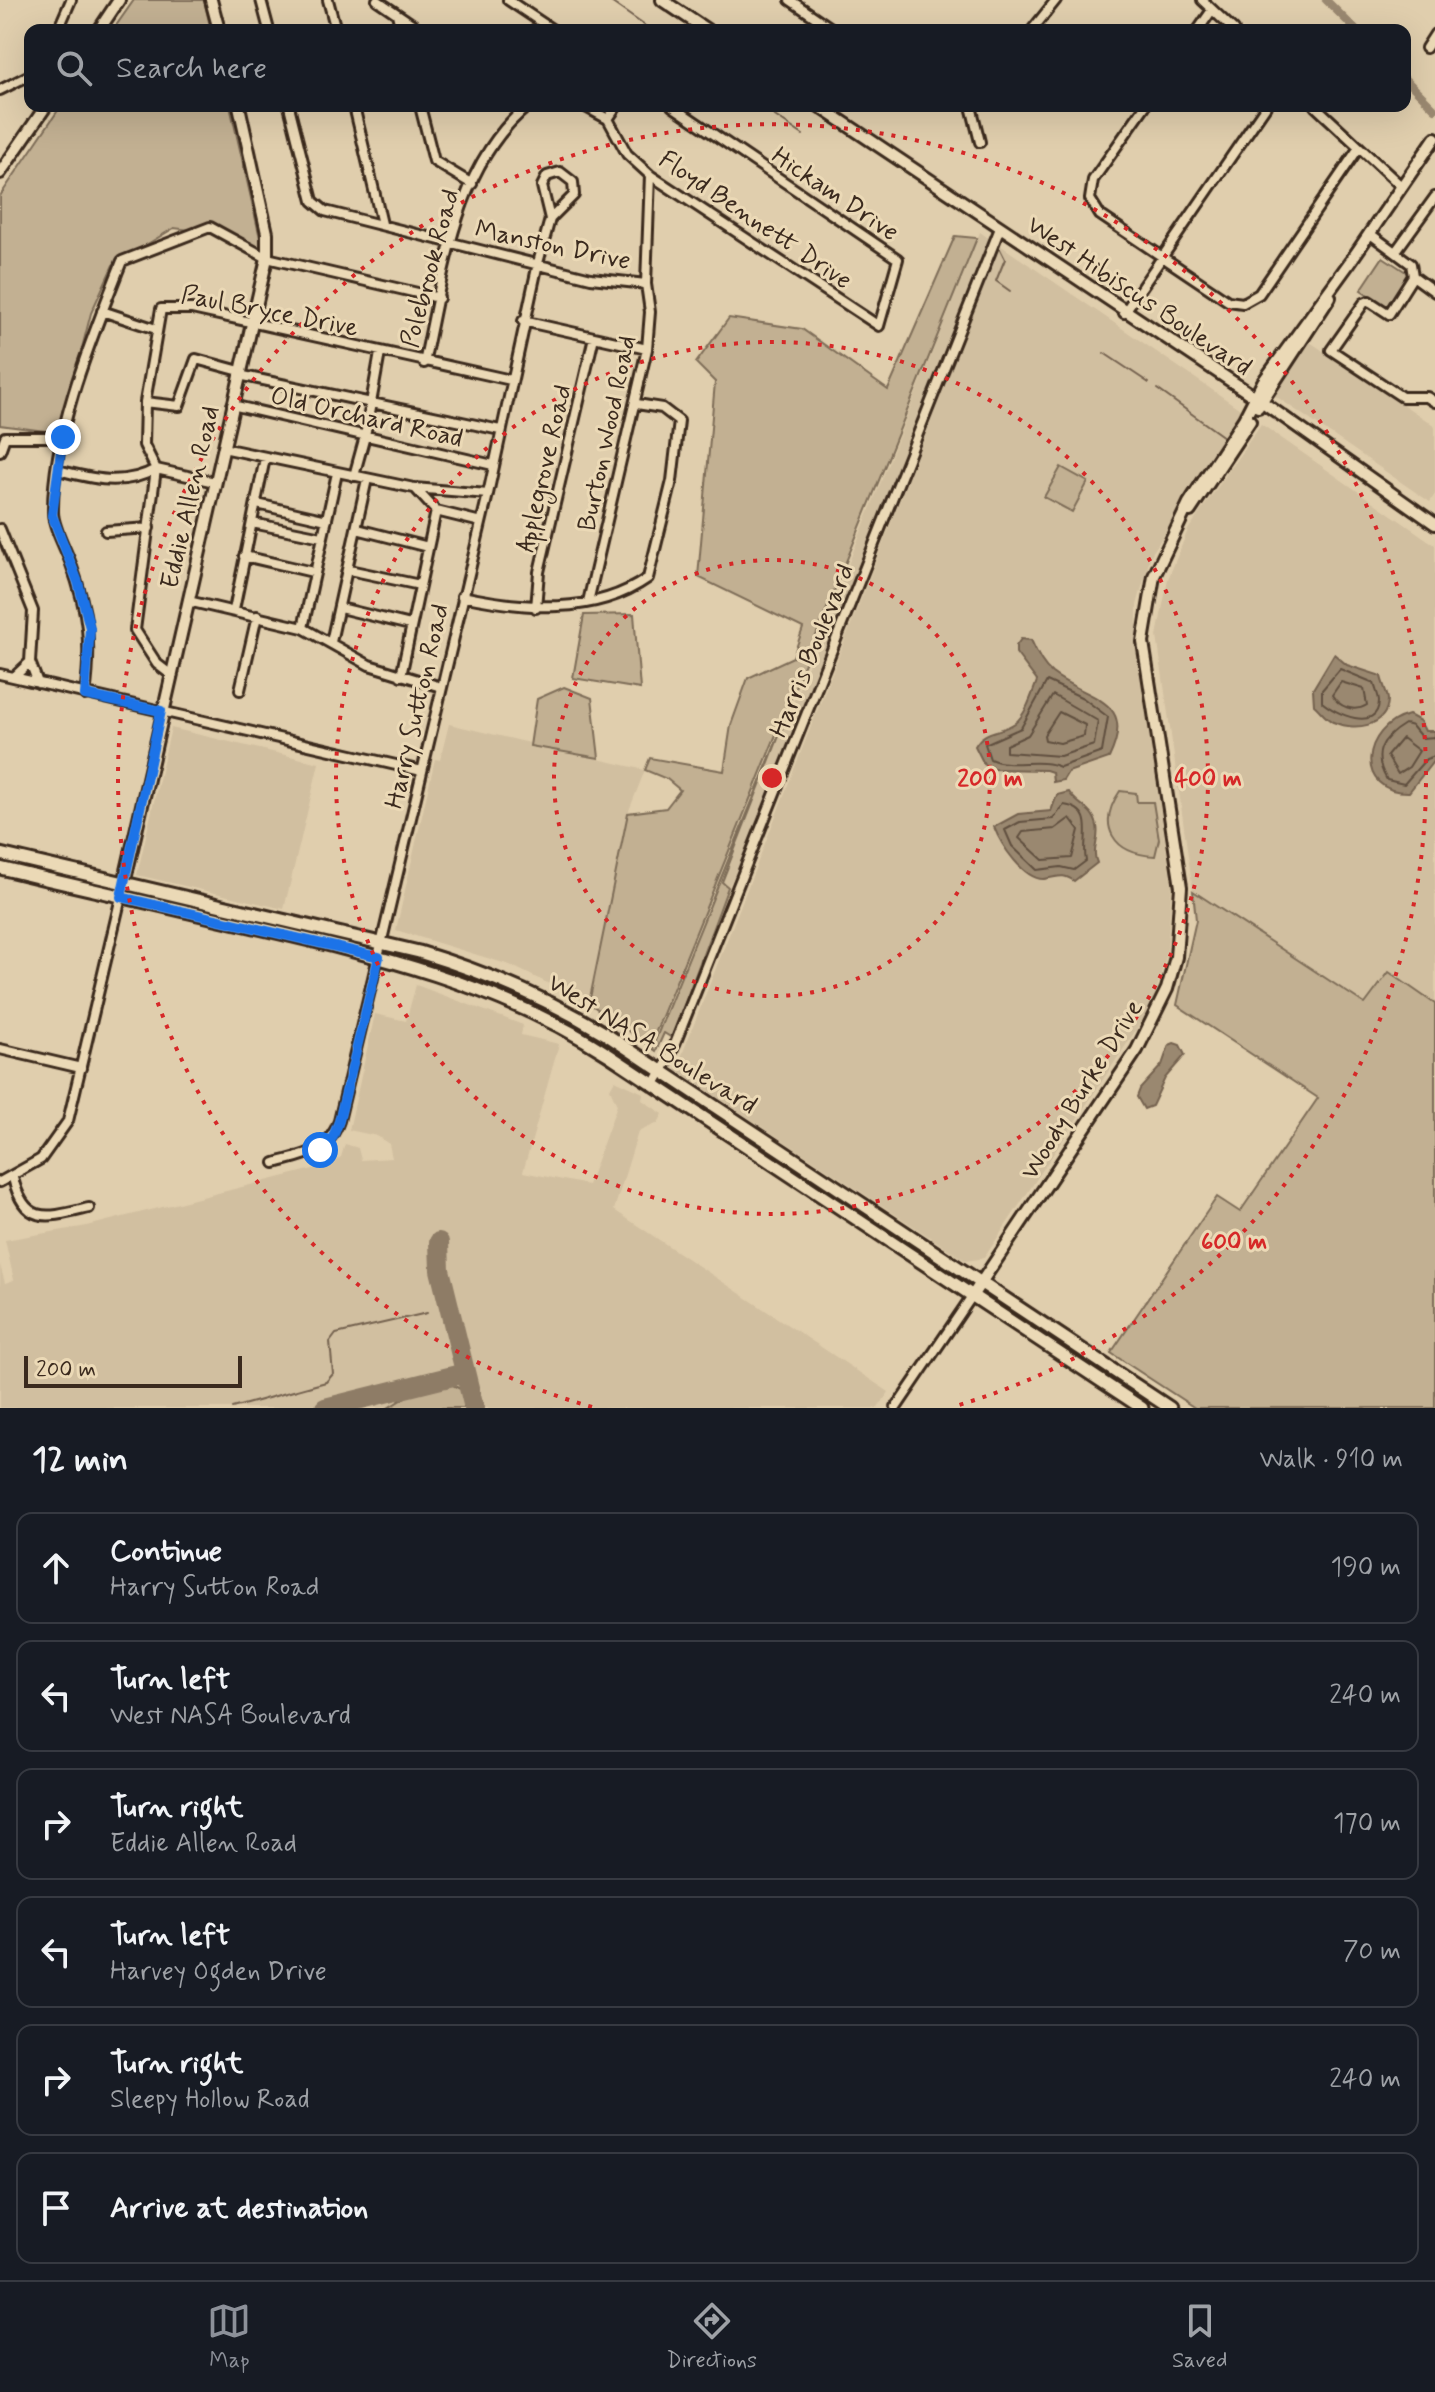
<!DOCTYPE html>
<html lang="en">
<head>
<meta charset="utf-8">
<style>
  body { margin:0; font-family:Mynerve,sans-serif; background:#242831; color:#f1f3f6 }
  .scale { position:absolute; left:24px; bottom:20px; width:218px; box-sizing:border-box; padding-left:8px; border:4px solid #3b2a1e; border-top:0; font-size:22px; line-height:28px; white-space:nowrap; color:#3b2a1e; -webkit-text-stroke:6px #ebd9b6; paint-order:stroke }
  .stop { position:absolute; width:24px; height:24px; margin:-18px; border:6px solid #1a73e8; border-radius:50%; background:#fff }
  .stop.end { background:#1a73e8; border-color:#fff; box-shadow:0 2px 8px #0008 }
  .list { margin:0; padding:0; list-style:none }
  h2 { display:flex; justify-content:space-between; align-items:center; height:104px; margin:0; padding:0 32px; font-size:34px }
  h2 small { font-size:26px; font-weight:400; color:#9ea1a6 }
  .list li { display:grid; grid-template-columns:52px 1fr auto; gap:24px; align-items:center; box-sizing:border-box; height:112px; margin:0 16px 16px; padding:0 16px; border:2px solid #363941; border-radius:16px }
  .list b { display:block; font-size:30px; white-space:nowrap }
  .list p { margin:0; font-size:26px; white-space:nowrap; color:#9ea1a6 }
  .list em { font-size:26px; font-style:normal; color:#9ea1a6 }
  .icon { flex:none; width:44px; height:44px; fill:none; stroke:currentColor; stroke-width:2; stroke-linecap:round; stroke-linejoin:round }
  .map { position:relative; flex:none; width:1435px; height:1408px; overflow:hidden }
  .search { position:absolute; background:#171b24; box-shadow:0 8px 32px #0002; left:24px; right:24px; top:24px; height:88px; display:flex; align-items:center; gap:20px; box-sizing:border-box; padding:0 28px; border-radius:16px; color:#9ea1a6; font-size:30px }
  .sheet { height:872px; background:#171b24 }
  nav { display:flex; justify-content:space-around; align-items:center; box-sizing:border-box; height:112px; border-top:2px solid #363941; background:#171b24; font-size:22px; color:#9ea1a6 }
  nav a { display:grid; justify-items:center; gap:4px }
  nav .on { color:#8c9099 }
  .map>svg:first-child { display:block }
</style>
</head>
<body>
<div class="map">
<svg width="1435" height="1408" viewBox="0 0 1435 1408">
  <rect width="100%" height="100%" fill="#e0cead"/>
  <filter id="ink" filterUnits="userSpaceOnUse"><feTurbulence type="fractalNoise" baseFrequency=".0125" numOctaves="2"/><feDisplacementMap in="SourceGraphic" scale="16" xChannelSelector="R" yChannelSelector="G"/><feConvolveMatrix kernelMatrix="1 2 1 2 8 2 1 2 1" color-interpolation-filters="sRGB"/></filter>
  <g filter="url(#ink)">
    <!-- built -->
    <path fill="#d1bfa0" d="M980,232L991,240L757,834L728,887L722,882Z
      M1000,245L1243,411L1151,555L1137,605V653L1172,886L1167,953L1152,1006L984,1258L966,1261L676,1070Z
      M1307,340L1435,426V494L1430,502L1271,393Z
      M1261,424L1435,545V1004L1389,972L1366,1004L1193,891L1157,636L1168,579L1188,530Z
      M449,724L645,770L628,813L589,1003L510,965L396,930L435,759L440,760Z
      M171,728L319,763L284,909L137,875Z
      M416,985L523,1025L521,1035L559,1044L523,1172L588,1185L617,1105L610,1089L615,1080L643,1093L642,1100L663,1114L658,1123L638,1132L614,1210L889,1392L878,1408H0V1265L5,1283L14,1280L5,1240L87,1226L329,1165L341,1157L345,1144L358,1148L361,1160L392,1158L389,1144L377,1136L349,1130L375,1014L406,1021Z"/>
    <!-- green -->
    <path fill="#c2b092" stroke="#7e6d58" stroke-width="2" d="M134,0H204L211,30H113Z
      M61,106H230L263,251L209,223L190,230L174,228L113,265L91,313L60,433L0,425V196Z
      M955,236L977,238L650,1046L589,1003L628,813L666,808L680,790L667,779L645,770L650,758L724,771L731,725L748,678L793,657L803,628L698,577L715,382L696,363L729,318L802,329L888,390Z
      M1383,257L1409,274L1386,307L1361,290Z
      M1061,467L1088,482L1072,512L1044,497Z
      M634,614L640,689L573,678L584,615Z
      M564,687L592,698L599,758L530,746L537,699Z
      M792,703L722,882L728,887L672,1038L664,1033L656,1051L652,1048Z
      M1120,791L1136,793L1137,802H1153L1159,839L1155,856C1113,854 1096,826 1120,791Z
      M1193,891L1365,1004L1389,972L1435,1004V1408H1195L1111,1353L1217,1197L1240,1212L1318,1098L1177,1005L1196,920Z
      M451,1384L462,1390L468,1408H388L409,1395Z"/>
    <!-- water -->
    <path fill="#9a8870" stroke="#74624f" stroke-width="2" d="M1021,639L1031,640C1037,652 1041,664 1052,673C1087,700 1138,698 1109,758L1068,772L1063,780L1053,782L1052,772L1046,770L991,769L984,764L975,746C984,729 1001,733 1015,723C1026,715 1032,694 1037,681L1016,653V646Z
      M1334,654L1347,665L1381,676C1382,683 1388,694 1388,700C1387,728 1353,731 1333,722C1326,719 1320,710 1314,705L1313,689Z
      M1409,715L1420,721L1425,731H1435V759L1409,792C1353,793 1362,726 1409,715Z
      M1069,792C1077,806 1093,807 1097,826C1100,841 1091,849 1097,863L1074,881C1062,872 1057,878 1044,879C1024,880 1001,845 994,827L1018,814L1051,811L1057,795Z
      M1174,1043L1180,1045L1185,1055L1165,1078L1152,1106L1144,1109L1137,1097L1140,1089L1162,1065L1169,1045Z"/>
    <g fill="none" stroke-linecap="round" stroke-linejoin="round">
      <!-- shore -->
      <path stroke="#61503f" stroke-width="2" d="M1340,669L1374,683C1375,688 1379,696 1379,701C1378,734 1334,713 1322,702V690Z
        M1047,681L1083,698L1108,717L1102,752L1060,767C1038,757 1012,769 990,759L985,744L1021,728Z
        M1341,682L1364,689L1367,705C1354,713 1339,707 1332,695Z
        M1053,695L1098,721L1094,745L1060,756L1006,752V745L1028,735Z
        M1059,712L1085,725L1084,736L1060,743L1045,740L1044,735Z
        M1435,737L1422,738L1412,726L1405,724C1380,739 1372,755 1387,780L1404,784L1426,759L1435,756
        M1402,738L1419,751L1409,767L1398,774L1387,756Z
        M1064,805C1098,810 1081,839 1086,861L1074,870L1061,867L1037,870L1012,846L1005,830L1020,822L1053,819Z
        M1070,818L1079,830L1072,858L1043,860L1019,838L1023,832L1055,829Z"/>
      <!-- stream -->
      <path stroke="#74624f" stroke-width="2" d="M608,0L651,30
        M760,106L803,135
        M1000,249L1005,259L996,281L1010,291
        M1104,353L1149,383
        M1157,389L1224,437
        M232,1408L326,1382L333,1374L330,1342L336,1334L427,1313"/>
      <!-- canal -->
      <path stroke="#9a8870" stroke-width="8" d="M1326,0L1356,30
        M1405,79L1435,109"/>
      <!-- taxiway -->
      <path stroke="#8e7c66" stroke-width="20" d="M439,1242L440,1270L474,1408
        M325,1408L465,1373"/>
      <defs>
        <path id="minor" d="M261,0L269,30
          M328,0L336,30
          M377,0L421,30
          M508,0L553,30
          M790,0L834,30
          M1202,0L1234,30
          M397,14L401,30
          M58,30L71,0
          M1032,30L1056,0
          M1198,30L1212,10
          M1426,48L1435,34
          M0,90L30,75
          M289,106L313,201L325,211L591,278L646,284
          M354,106L382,224
          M420,106L434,161L472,184
          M584,106L608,119L627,154L650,175L879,326L898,259L672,106
          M971,106L980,142
          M1145,106L1093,180L1090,199L1100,215L1228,301L1243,303L1259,294L1358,149
          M1315,106L1401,186
          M608,119L617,106
          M1369,233L1411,264L1413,276L1435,292
          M1396,251L1435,197
          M1413,276L1389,314L1369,301L1364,303L1331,350L1402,397H1427L1435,402
          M102,311L156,329
          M1124,313L1266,106
          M523,321L647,349
          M424,363C443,278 455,164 528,106
          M239,375L500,430
          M145,402L179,406L196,359L240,371
          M232,405L493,465
          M223,448L414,488L488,494
          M0,451L5,437H63
          M58,470C92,479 124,487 156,469L215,482
          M354,476L365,436L380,353
          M415,488L436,511L481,522
          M257,504L327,520
          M252,523L322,537
          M0,529L33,611L30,662
          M357,529L428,547
          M106,531L149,528
          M244,556L313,572
          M349,570L420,585
          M462,596C523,609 594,616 648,578L672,481L679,421L662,408L637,404
          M188,601L303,628L369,665L441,687
          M588,602L647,349L650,312L646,284L650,175
          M340,608L410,625
          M536,608L539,572L594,337
          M234,610L265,458
          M303,628L337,473
          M331,642L367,479
          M0,674L422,771
          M170,674L157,664L135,630L156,469L144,445L145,402L161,309H192L511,380
          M401,676L436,511
          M14,677L30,662L38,683
          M240,690L257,616
          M85,695C92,644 88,611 71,564C66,549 53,527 53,512C52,432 93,335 122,261L210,227L267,258L439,298
          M0,1049L81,1068
          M654,1084L669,1059L1000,228
          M275,1163C304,1155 328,1153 339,1121L488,494L538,263L550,219L574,195L573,182L560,172L547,176L542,186L550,219
          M13,1178C25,1226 47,1218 89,1208
          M0,1182L41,1159L68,1121L121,897
          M896,1408L972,1296"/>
        <path id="tertiary" d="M211,0L219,30
          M662,0L707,30
          M99,30L119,0
          M819,106L1261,401L1435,524
          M0,173L46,106
          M1348,265L1435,138
          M1258,407L1330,297
          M1190,511L1250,421
          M121,897L267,258V233L239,106
          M972,1296L1137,1050L1167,989L1176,957L1181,887L1143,642L1154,576L1189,503L1244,419L1263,382L1350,262"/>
        <path id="secondary" d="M0,854L419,952C485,972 545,997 604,1033L1170,1408
          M0,868C83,888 166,907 250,926C376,955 499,984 609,1055L1142,1408"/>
      </defs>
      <!-- minor casing -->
      <use href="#minor" stroke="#3b2a1e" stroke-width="14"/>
      <!-- tertiary casing -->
      <use href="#tertiary" stroke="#3b2a1e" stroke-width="16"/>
      <!-- secondary casing -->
      <use href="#secondary" stroke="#3b2a1e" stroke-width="17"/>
      <!-- minor -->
      <use href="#minor" stroke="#ebd9b6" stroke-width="8"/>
      <!-- tertiary -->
      <use href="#tertiary" stroke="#ebd9b6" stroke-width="10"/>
      <!-- secondary -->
      <use href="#secondary" stroke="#ebd9b6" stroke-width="11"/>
    </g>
  </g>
  <g fill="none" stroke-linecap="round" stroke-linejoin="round" filter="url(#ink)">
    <!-- route -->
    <path stroke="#1a73e8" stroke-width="10" d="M63,437L52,515L78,582L90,628L85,695L161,711L121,897L379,957L339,1121L333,1137L320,1150"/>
  </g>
  <!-- distance rings -->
  <g fill="none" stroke="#d62828" stroke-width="4" stroke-dasharray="4 8">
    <circle cx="772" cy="778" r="218"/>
    <circle cx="772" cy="778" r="436"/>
    <path d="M592 1407A654 654 0 1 1 952 1407"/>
  </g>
  <g text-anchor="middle" stroke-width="6" stroke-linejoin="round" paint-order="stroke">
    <!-- street labels -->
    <g font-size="26" fill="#3b2a1e" stroke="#ebd9b6">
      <text transform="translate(836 193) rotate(34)" y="9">Hickam Drive</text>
      <text transform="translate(756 219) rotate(34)" y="9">Floyd Bennett Drive</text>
      <text transform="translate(553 244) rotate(12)" y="9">Manston Drive</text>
      <text transform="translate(429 268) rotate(-75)" y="9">Polebrook Road</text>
      <text transform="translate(1140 295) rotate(34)" y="9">West Hibiscus Boulevard</text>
      <text transform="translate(270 310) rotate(11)" y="9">Paul Bryce Drive</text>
      <text transform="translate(367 416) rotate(13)" y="9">Old Orchard Road</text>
      <text transform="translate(606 433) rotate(-78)" y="9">Burton Wood Road</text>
      <text transform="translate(543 468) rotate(-77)" y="9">Applegrove Road</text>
      <text transform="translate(189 497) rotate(-77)" y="9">Eddie Allen Road</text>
      <text transform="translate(811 650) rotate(-68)" y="9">Harris Boulevard</text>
      <text transform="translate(416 706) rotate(-77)" y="9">Harry Sutton Road</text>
      <text transform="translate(653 1043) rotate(32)" y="9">West NASA Boulevard</text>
      <text transform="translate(1081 1089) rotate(-58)" y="9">Woody Burke Drive</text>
    </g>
  </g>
  <circle cx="772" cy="778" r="12" fill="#d62828" stroke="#ebd9b6" stroke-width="4"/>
  <g font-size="24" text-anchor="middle" font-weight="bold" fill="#d62828" stroke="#ebd9b6" stroke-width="6" stroke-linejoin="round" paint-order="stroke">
    <text x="990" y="786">200 m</text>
    <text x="1208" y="786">400 m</text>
    <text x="1234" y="1249">600 m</text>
  </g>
</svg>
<div class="scale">200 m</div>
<div class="stop" style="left:320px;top:1150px"></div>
<div class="stop end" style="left:63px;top:437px"></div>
<div class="search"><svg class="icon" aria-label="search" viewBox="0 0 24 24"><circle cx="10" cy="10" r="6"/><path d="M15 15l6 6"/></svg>Search here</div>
</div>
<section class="sheet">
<h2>12 min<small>Walk · 910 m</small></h2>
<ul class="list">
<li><svg class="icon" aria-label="ahead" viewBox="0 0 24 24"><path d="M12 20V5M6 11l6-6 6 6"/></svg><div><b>Continue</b><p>Harry Sutton Road</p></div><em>190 m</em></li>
<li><svg class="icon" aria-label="left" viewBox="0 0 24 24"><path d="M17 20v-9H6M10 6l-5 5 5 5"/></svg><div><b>Turn left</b><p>West NASA Boulevard</p></div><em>240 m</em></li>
<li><svg class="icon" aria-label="right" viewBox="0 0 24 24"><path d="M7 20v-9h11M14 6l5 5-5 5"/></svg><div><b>Turn right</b><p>Eddie Allen Road</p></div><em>170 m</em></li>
<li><svg class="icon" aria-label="left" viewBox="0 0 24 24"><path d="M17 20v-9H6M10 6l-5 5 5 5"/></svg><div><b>Turn left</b><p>Harvey Ogden Drive</p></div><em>70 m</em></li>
<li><svg class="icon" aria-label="right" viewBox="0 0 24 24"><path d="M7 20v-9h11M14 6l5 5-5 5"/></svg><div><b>Turn right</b><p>Sleepy Hollow Road</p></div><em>240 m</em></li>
<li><svg class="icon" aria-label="arrive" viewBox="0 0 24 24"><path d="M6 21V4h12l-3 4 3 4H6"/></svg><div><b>Arrive at destination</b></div></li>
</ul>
</section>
<nav>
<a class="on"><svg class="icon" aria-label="map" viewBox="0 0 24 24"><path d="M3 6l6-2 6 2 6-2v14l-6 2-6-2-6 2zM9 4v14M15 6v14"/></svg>Map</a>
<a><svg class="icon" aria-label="directions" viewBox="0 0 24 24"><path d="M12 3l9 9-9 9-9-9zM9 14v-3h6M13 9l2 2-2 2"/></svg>Directions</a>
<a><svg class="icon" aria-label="saved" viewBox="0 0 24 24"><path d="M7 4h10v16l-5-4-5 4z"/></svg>Saved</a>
</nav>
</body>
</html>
